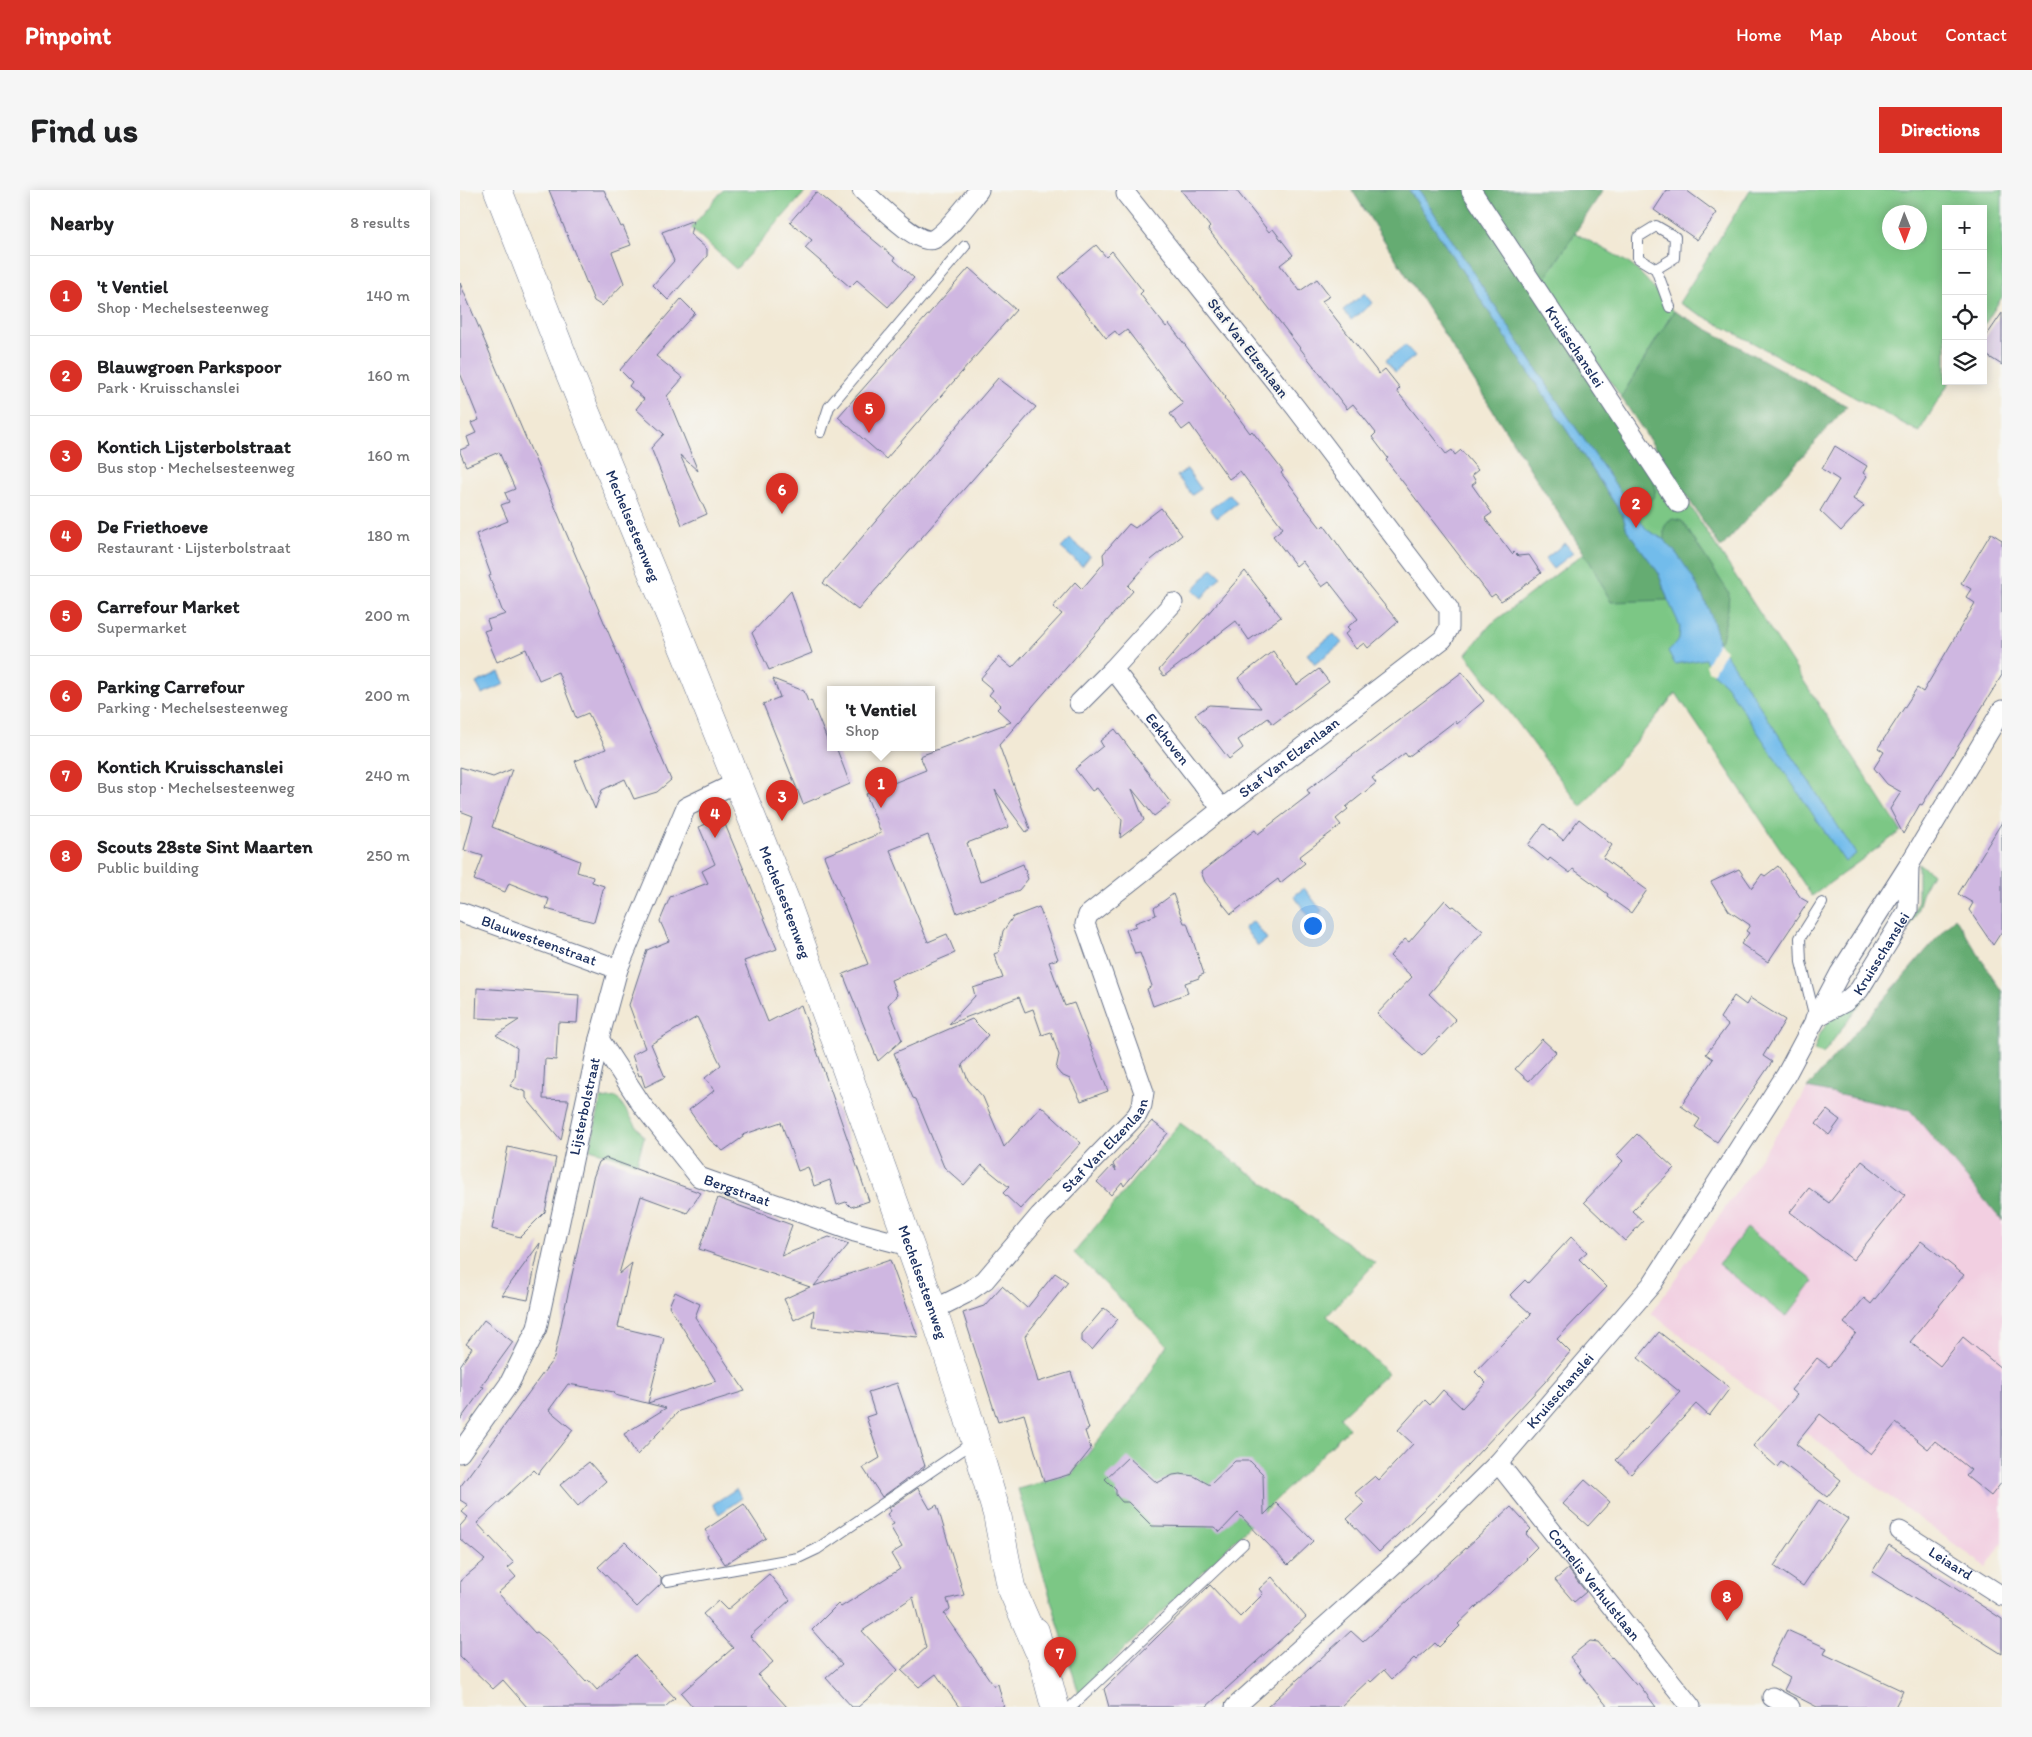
<!DOCTYPE html>
<html lang="en">
<head>
<meta charset="utf-8">
<style>
  body { margin:0; font-family:Itim,sans-serif; background:#f6f6f6; color:#202124 }
  .controls { position:absolute; right:15px; top:15px; display:grid; overflow:hidden; border-radius:0px; box-shadow:0 2px 12px #0003 }
  .controls button { width:45px; height:45px; display:grid; place-items:center; padding:0; border:0; border-bottom:1px solid #e0e0e0; background:#fff; color:#202124; font:25px sans-serif }
  .compass { position:absolute; left:1422px; top:15px; width:45px; height:45px; border-radius:50%; background:#fff; box-shadow:0 2px 12px #0003; rotate:179deg }
  .you { position:absolute; left:852px; top:735px; width:18px; height:18px; margin:-12px; border:4px solid #fff; border-radius:50%; background:#1a73e8; box-shadow:0 0 0 8px #1a73e833 }
  .badge { display:grid; place-items:center; width:32px; height:32px; border-radius:50%; background:#d93025; color:#fff; font-size:16px; font-weight:700 }
  .pin { position:absolute; translate:-50% -41px; filter:drop-shadow(0 1px 2px #0008) }
  .pin::after { content:''; position:absolute; top:26px; width:18px; height:15px; background:inherit; clip-path:polygon(0 0,100% 0,50% 100%) }
  .popup { position:absolute; left:367px; top:496px; width:108px; height:65px; box-sizing:border-box; display:grid; place-content:center; border-radius:0px; background:#fff; filter:drop-shadow(0 1px 4px #0005); font-size:16px; white-space:nowrap; color:#757577 }
  .popup b { font-size:19px; color:#202124 }
  .popup::after { content:''; position:absolute; left:50%; top:100%; margin-left:-10px; border:10px solid transparent; border-top-color:#fff }
  .list { margin:0; padding:0; list-style:none }
  h2 { display:flex; justify-content:space-between; align-items:center; height:65px; margin:0; padding:0 20px; font-size:21px }
  h2 small { font-size:16px; font-weight:400; color:#757577 }
  .list li { display:grid; grid-template-columns:32px 1fr auto; gap:15px; align-items:center; box-sizing:border-box; height:80px; padding:0 20px; border-top:1px solid #e0e0e0 }
  .list b { display:block; font-size:19px; white-space:nowrap }
  .list p { margin:0; font-size:16px; white-space:nowrap; color:#757577 }
  .list em { font-size:16px; font-style:normal; color:#757577 }
  .icon { flex:none; width:28px; height:28px; fill:none; stroke:currentColor; stroke-width:2; stroke-linecap:round; stroke-linejoin:round }
  .map { position:relative; flex:none; width:1542px; height:1517px; overflow:hidden; border-radius:0px }
  header { display:flex; align-items:center; gap:30px; box-sizing:border-box; height:70px; padding:0 25px; background:#d93025; color:#fff }
  header strong { font-size:24px }
  nav { display:flex; gap:28px; margin-inline-start:auto; font-size:18px }
  .intro { display:flex; align-items:center; justify-content:space-between; box-sizing:border-box; height:120px; padding:0 30px }
  h1 { margin:0; font-size:35px }
  .button { padding:12px 22px; border-radius:0px; background:#d93025; color:#fff; font-size:18px; font-weight:700 }
  main { display:flex; gap:30px; padding:0 30px }
  aside { flex:1; background:#fff; border-radius:0px; box-shadow:0 2px 12px #0003 }
  .map>svg:first-child { display:block }
</style>
</head>
<body>
<header>
<strong>Pinpoint</strong>
<nav><a>Home</a><a>Map</a><a>About</a><a>Contact</a></nav>
</header>
<div class="intro"><h1>Find us</h1><a class="button">Directions</a></div>
<main>
<aside>
<h2>Nearby<small>8 results</small></h2>
<ul class="list">
<li><span class="badge">1</span><div><b>'t Ventiel</b><p>Shop · Mechelsesteenweg</p></div><em>140 m</em></li>
<li><span class="badge">2</span><div><b>Blauwgroen Parkspoor</b><p>Park · Kruisschanslei</p></div><em>160 m</em></li>
<li><span class="badge">3</span><div><b>Kontich Lijsterbolstraat</b><p>Bus stop · Mechelsesteenweg</p></div><em>160 m</em></li>
<li><span class="badge">4</span><div><b>De Friethoeve</b><p>Restaurant · Lijsterbolstraat</p></div><em>180 m</em></li>
<li><span class="badge">5</span><div><b>Carrefour Market</b><p>Supermarket</p></div><em>200 m</em></li>
<li><span class="badge">6</span><div><b>Parking Carrefour</b><p>Parking · Mechelsesteenweg</p></div><em>200 m</em></li>
<li><span class="badge">7</span><div><b>Kontich Kruisschanslei</b><p>Bus stop · Mechelsesteenweg</p></div><em>240 m</em></li>
<li><span class="badge">8</span><div><b>Scouts 28ste Sint Maarten</b><p>Public building</p></div><em>250 m</em></li>
</ul>
</aside>
<div class="map">
<svg width="1542" height="1517" viewBox="0 0 1542 1517">
  <rect width="100%" height="100%" fill="#f6f6f2"/>
  <filter id="ink" filterUnits="userSpaceOnUse"><feTurbulence type="fractalNoise" baseFrequency=".02" numOctaves="2"/><feDisplacementMap in="SourceGraphic" scale="10" xChannelSelector="R" yChannelSelector="G"/><feConvolveMatrix kernelMatrix="1 2 1 2 8 2 1 2 1" color-interpolation-filters="sRGB"/></filter>
  <filter id="wash" filterUnits="userSpaceOnUse"><feTurbulence type="fractalNoise" baseFrequency=".0096" numOctaves="4" result="noise"/><feDisplacementMap in="SourceGraphic" scale="20" xChannelSelector="R" yChannelSelector="G"/><feGaussianBlur stdDeviation="1.12" result="paint"/><feColorMatrix in="noise" values="0 0 0 0 0 0 0 0 0 0 0 0 0 0 0 0 0 1.4 0 .05"/><feComposite in="paint" operator="in"/></filter>
  <g filter="url(#wash)">
    <rect width="100%" height="100%" fill="#f2e9d5"/>
    <!-- built -->
    <path fill="#f2cfe1" d="M1347,898L1450,920L1542,1031V1353L1526,1377L1419,1299L1191,1123L1339,913Z"/>
    <!-- green -->
    <path fill="#7cc785" stroke="#4c7b72" fill-rule="evenodd" d="M263,0H347L276,79L231,38Z
      M892,0H1011L1217,313L1227,311L1441,641L1352,706L1216,503L1121,617L1006,464L1031,434L1124,363Z
      M1290,0H1542V107L1523,137V19H1486V191H1490L1459,242L1219,113ZM1430,22H1460V52H1430Z
      M1115,43C1132,53 1160,66 1175,78C1190,92 1200,108 1214,121L1161,207L1083,92Z
      M1458,673L1472,683L1464,698L1456,725L1439,753L1436,752L1453,725L1458,710Z
      M1411,792L1415,794L1363,864L1354,861L1359,846L1367,833Z
      M157,907L184,947L177,973L130,959L141,909Z
      M720,933L915,1073L867,1126L928,1183L880,1227L889,1238L619,1504L558,1299L612,1284L685,1192L707,1155L614,1063Z
      M1287,1038L1354,1091L1326,1127L1259,1074Z"/>
    <!-- forest -->
    <path fill="#65ac72" stroke="#406e68" d="M892,0H949L1163,326L1167,340L1198,382L1208,410L1151,412L1131,374Z
      M959,0H1009L1192,283C1197,302 1198,305 1183,318L1170,316L1102,218Z
      M1022,0H1143L1083,92Z
      M1214,121L1387,216L1261,358L1161,207Z
      M1213,329L1222,331L1269,403L1268,419L1262,450L1258,452C1254,421 1223,375 1204,350V338L1208,331Z
      M1495,727L1542,802V1031L1450,920L1347,898Z"/>
    <!-- water -->
    <path fill="#72bceb" stroke="#4676a4" d="M949,0H959L1102,218L1187,340C1192,343 1199,346 1204,350C1226,370 1255,423 1258,452L1396,664L1385,672L1266,495L1252,482L1245,469L1215,474L1208,461L1219,450L1220,436L1208,410L1198,382L1167,340L1163,326Z
      M905,103L913,113L891,130L883,120Z
      M945,155L955,166L935,182L926,170Z
      M727,279L741,299L732,305L717,286Z
      M770,304L777,313L757,328L750,319Z
      M610,349L630,366L622,376L601,358Z
      M1105,353L1113,363L1093,379L1085,369Z
      M752,378L761,386L742,408L733,400Z
      M874,444L882,453L855,474L847,464Z
      M39,482L45,494L22,504L16,493Z
      M844,698L862,721L851,729L834,706Z
      M793,731L807,749L798,756L784,738Z
      M276,1299L282,1308L259,1324L253,1314Z"/>
    <!-- pier -->
    <path fill="#f2e9d5" d="M1258,453L1266,460L1253,483L1248,481L1246,475Z"/>
    <g id="blocks">
      <!-- building -->
      <path fill="#cfb7e1" d="M89,0H144L161,37L163,36L171,55L152,62L164,93L142,116L134,111Z
        M721,0H776L809,42L813,39L833,65L820,75L840,101L857,89L870,106L862,111L919,184L925,179L940,198L937,201L986,264L992,260L995,265L1001,260L1018,280L1012,285L1016,292L1012,295L1032,323L1025,328L1052,364L1054,362L1058,366L1069,365L1081,383L1060,399L1041,411L1035,404L1031,407L926,270L928,268L912,247L916,243L893,214L887,219L748,39L750,37Z
        M1207,0H1226L1257,23L1237,50L1194,20Z
        M356,2L435,68L434,70L454,88L428,117L397,90L390,97L345,58L352,50L330,32Z
        M234,30L230,44L247,59V66L208,110L193,95L214,71L202,42Z
        M636,55L646,67L652,61L683,101L680,104L706,137L709,134L765,207L764,208L790,243L792,241L823,281L821,283L840,308L838,309L861,338L864,335L897,381L938,432L908,458L904,453L896,459L885,444L890,440L887,437L898,429L869,392L862,397L842,371L836,376L813,346L823,338L780,281L769,289L730,234L722,240L710,224L723,214L667,140L659,146L655,141L646,148L598,87Z
        M509,78L556,120L426,269L378,227Z
        M0,93L211,590L197,602L174,609L165,589L142,600L135,619L115,571L146,559L128,523L116,528L98,482L79,490L66,459L37,472L24,441L30,439L27,430L46,424L42,420L29,386L31,385L16,344L48,331L41,315L49,312L45,303L55,299L39,262L6,276L0,262V260L10,256L7,247L16,243L11,233L19,230L0,183Z
        M221,109L235,123L196,166L223,188L207,206L238,281L220,265L247,324L222,335L191,258L204,244L176,219L184,209L169,196L172,192L160,180Z
        M1542,123V175L1523,163V151Z
        M538,188L576,217L398,420L363,393Z
        M1375,256L1407,276L1403,283L1407,286L1393,309L1404,316L1381,341L1360,321L1379,290L1362,279Z
        M701,318L722,345L691,370L668,396L673,401L539,555L570,639L566,642L535,600L549,637L507,653L520,692L563,674L568,689L559,700L497,723L468,645L430,660L468,752L487,744L495,763L431,790L437,805L428,815L442,850L418,871L383,784L408,774L364,666L421,643L406,604L466,580L460,566L551,532L537,519L541,515L529,505L533,500L520,489L539,467L552,478L602,424L593,417L615,392L622,399L644,373L643,364L669,334L675,338Z
        M1531,343L1542,350V485L1462,615L1460,614L1443,644L1430,619L1441,602L1427,594L1414,578L1424,562L1418,558L1457,498L1463,502L1515,413L1506,407L1511,399L1501,393Z
        M785,381L821,427L789,450L776,431L704,486L699,480Z
        M331,401L352,463L309,480L292,443Z
        M813,461L837,495L859,479L869,492L813,534L808,528L778,550L783,558L769,569L735,525L749,515L801,518L778,488Z
        M1002,482L1024,511L997,534L995,531L948,567L945,563L912,588L916,593L886,617L888,619L876,629L881,635L839,667L845,673L820,693L818,689L771,724L745,692L741,682L795,640L798,644L850,604L847,600Z
        M313,489L344,501L348,512L351,510L370,557H376L390,594L343,614L303,514L320,507Z
        M655,539L711,613L694,626L672,599L684,630L660,648L662,630L637,598L632,601L615,579L643,556L640,551Z
        M0,577L33,587L52,579L32,637L120,671L117,682L133,687L132,692L144,696L134,732L86,719L89,709L49,693L45,702L14,690L23,666L4,660L13,626L0,621Z
        M262,627L317,759L284,771L296,802L308,832L341,815L409,1011L391,1017L386,1012L377,1015L370,990L354,996L348,977L338,981L321,932L282,945L283,947L263,961L250,950L229,920L255,900L245,888L261,875L237,827L191,854L205,887L185,897L181,885L179,886L172,865L185,858L169,815L187,760L209,751L200,731L210,707L248,693L242,681L255,674L239,637Z
        M1119,629L1152,655L1143,668L1187,700L1171,723L1147,706L1148,704L1113,679L1110,683L1090,668L1088,671L1068,655L1084,634L1103,650Z
        M1542,632V741L1533,755L1509,720L1513,713L1498,704Z
        M1318,676L1341,708L1348,712L1308,772L1281,754L1289,743L1286,741L1290,735L1269,721L1251,692L1279,679L1292,698L1302,684L1305,686Z
        M713,704L724,733H727L744,784L739,786V788L725,793L728,803L693,816L687,799L692,796L680,763L675,764L666,740L676,736L675,733L696,725L694,718Z
        M985,710L992,717L994,716L1023,741L969,804L996,830L962,866L917,824L952,787L930,766L945,749L949,752Z
        M579,717L598,769L589,772L605,816L614,813L648,901L621,911L610,889L601,885L596,879L599,865L591,842L582,845L573,819L565,822L559,807L489,834L515,806L513,798L543,788L534,764L539,762L543,741L553,727Z
        M17,798L119,805L117,833L98,832L96,870L85,869L83,909L109,910L101,950L66,908V902L50,896L55,888L57,858L36,845L59,830L16,828Z
        M1274,806L1286,815L1290,808L1325,830L1303,866L1312,872L1257,952L1235,937L1240,929L1221,916L1253,869L1246,864L1268,835L1260,828Z
        M512,829L528,845L502,875L508,890L523,907L544,957L581,916L621,953L560,1019L543,1003L549,997L522,975L504,995L484,977L456,909L453,908L434,863Z
        M1082,849L1096,862L1069,891L1055,879Z
        M1367,920L1380,930L1369,945L1356,934Z
        M692,931L708,943L664,996L662,992L651,1005L637,992L652,976L656,981L653,974Z
        M1177,944L1214,978L1172,1021L1183,1031L1165,1051L1124,1012L1163,971L1157,965Z
        M48,957L96,968L85,1022L60,1047L32,1039Z
        M146,968L241,1003L227,1023L181,1006L159,1084L172,1073L158,1137L204,1148L188,1213L256,1191L209,1116L215,1102L240,1114L235,1127L285,1201L219,1221L177,1265L164,1244L206,1218L155,1205L154,1202L108,1194L89,1220L113,1240L78,1284L74,1280L17,1333L54,1373L48,1378L56,1387L38,1403L75,1443L77,1442L86,1449L126,1492L128,1490L137,1500L175,1465L215,1508L205,1517H67L43,1490L33,1499L0,1467V1391L25,1370L0,1349V1336L8,1327L2,1322L8,1315L0,1310V1297L94,1168L133,988L139,972Z
        M1402,971L1445,1005L1393,1070L1330,1022L1349,998L1369,1013Z
        M258,1008L332,1035L321,1066L369,1047L389,1054L354,1096L430,1070L458,1147L352,1137L354,1120L334,1130L324,1109L350,1097L239,1059Z
        M1111,1047L1127,1062L1119,1069L1147,1097L1097,1149L1110,1162L1085,1192L978,1306L919,1362L887,1329L904,1313L895,1303L915,1286L919,1290L953,1254L938,1240L965,1210L970,1215L983,1200L1002,1218L1026,1193L1015,1182L1071,1124L1050,1105L1065,1090L1068,1093Z
        M1461,1051L1504,1085L1450,1152L1480,1176L1503,1147L1542,1179V1292L1531,1306L1506,1286L1511,1280L1475,1251L1468,1259L1436,1233L1411,1264L1360,1224L1336,1254L1381,1290L1367,1307L1321,1272L1317,1277L1293,1256L1337,1205L1331,1200L1357,1168L1369,1177L1396,1143L1384,1133L1404,1108L1411,1114Z
        M80,1053L68,1110L42,1105Z
        M595,1083L608,1092L565,1146L578,1192L611,1182L629,1239L625,1241L631,1259L611,1284L584,1292L564,1224L538,1232L503,1123L524,1116L542,1096L567,1118Z
        M644,1118L658,1129L632,1160L622,1151V1144Z
        M24,1130L53,1152L21,1196L24,1197L0,1230V1176L12,1158L6,1154Z
        M1199,1142L1270,1198L1249,1226L1236,1214L1171,1284L1156,1270L1220,1202L1178,1168Z
        M437,1193L465,1276L422,1307L403,1278L420,1268L406,1227L415,1224L408,1202Z
        M668,1267L697,1293L713,1285L720,1284L734,1286L750,1295L775,1271H790L803,1284L804,1325L816,1313L853,1351L828,1375L778,1323L760,1342L754,1337L692,1336L668,1312H662L656,1305V1300L645,1289Z
        M129,1272L146,1291L118,1316L100,1295Z
        M1125,1290L1150,1312L1128,1336L1103,1314Z
        M458,1298L470,1319L477,1315L504,1405L487,1409L490,1419L484,1424L534,1496L538,1494L544,1517H499L476,1484L459,1497L441,1480L466,1458L453,1407L402,1441L438,1480L411,1506L398,1517H392L366,1488L382,1474L352,1440L378,1414L381,1417L440,1379L431,1364L442,1357L430,1336L434,1334L427,1324L431,1321L429,1318Z
        M1359,1310L1388,1329L1343,1396L1314,1376Z
        M284,1314L306,1348L265,1374L248,1348L249,1346L245,1340Z
        M1051,1317L1071,1339L1066,1344L1077,1357L1066,1368L1067,1369L998,1434L1000,1436L979,1457L975,1453L956,1470L954,1468L932,1489L924,1480L911,1492L909,1490L880,1517H807L891,1441L903,1452Z
        M165,1352L201,1388V1394L177,1417L138,1377Z
        M1429,1355L1542,1429V1464L1412,1382Z
        M1108,1379L1126,1402L1114,1412L1095,1390Z
        M309,1384L330,1410L290,1446L313,1472L298,1485L327,1517H233L221,1503L273,1458L243,1424L258,1411L267,1420Z
        M812,1387L846,1427L746,1517H649L644,1499L750,1395L780,1427L803,1404L799,1399Z
        M1327,1440L1367,1458L1364,1464L1443,1501L1435,1517H1357L1324,1500L1330,1488L1309,1476Z
        M1130,1451L1138,1452L1151,1468L1152,1467L1176,1495L1178,1493L1196,1517H1148L1119,1482L1121,1481L1110,1467Z"/>
    </g>
  </g>
  <g filter="url(#ink)">
    <use href="#blocks" fill-opacity="0" stroke="#667088" stroke-width="1"/>
    <g fill="none" stroke-linecap="round" stroke-linejoin="round">
      <defs>
        <path id="lane" d="M1196,79L1214,68L1215,47L1196,36L1178,47V68L1196,79L1210,117
          M361,242L369,217L505,56
          M1355,828L1341,772L1340,748L1362,713
          M207,1391L338,1368L357,1359L515,1251
          M611,1517L783,1354"/>
        <g id="street">
          <path d="M402,0C415,11 458,57 474,49C487,42 509,12 519,0"/>
          <path id="s1" d="M1011,0L1218,313"/>
          <path id="s2" d="M713,413L653,479L762,619"/>
          <path d="M619,513L653,479"/>
          <path id="s3" d="M0,722L158,779"/>
          <path id="s4" d="M1355,828L1385,812L1399,800L1448,720L1449,675"/>
          <path id="s5" d="M139,849L182,915L239,987L395,1042L449,1056"/>
          <path id="s6" d="M473,1120L505,1104L525,1090L580,1025L677,925L682,915L684,902L628,742L625,734L628,725L762,619L983,449L989,438V419L836,218L666,4"/>
          <path id="s7" d="M0,1263L49,1194L77,1138L139,849L158,779L226,617L278,592"/>
          <path id="s8" d="M1038,1273L1231,1517"/>
          <path id="s9" d="M1440,1341L1542,1406"/>
          <path d="M1312,1507L1330,1517"/>
          <path id="s10" d="M775,1517L950,1360L1038,1273L1192,1094L1326,885L1380,783L1449,675L1542,520"/>
        </g>
        <g id="secondary">
          <path id="s11" d="M38,0L110,184L225,462L327,715L473,1120L507,1223L537,1324L551,1397L578,1459"/>
          <path d="M575,1441L595,1517"/>
        </g>
      </defs>
      <!-- lane casing -->
      <use href="#lane" stroke="#667088" stroke-width="12"/>
      <!-- street casing -->
      <use href="#street" stroke="#667088" stroke-width="21"/>
      <!-- secondary casing -->
      <use href="#secondary" stroke="#667088" stroke-width="29"/>
      <!-- lane -->
      <use href="#lane" stroke="#fff" stroke-width="10"/>
      <!-- street -->
      <use href="#street" stroke="#fff" stroke-width="19"/>
      <!-- secondary -->
      <use href="#secondary" stroke="#fff" stroke-width="28"/>
    </g>
  </g>
  <g text-anchor="middle" stroke-width="4.5" stroke-linejoin="round" paint-order="stroke">
    <!-- street labels -->
    <g font-size="15" fill="#1b2f5e" stroke="#f6f6f2">
      <text dy="5" stroke="none"><textPath href="#s1" startOffset="188">Kruisschanslei</textPath></text>
      <text transform="translate(788 158) rotate(52)" y="5">Staf Van Elzenlaan</text>
      <text dy="5" stroke="none"><textPath href="#s11" startOffset="362">Mechelsesteenweg</textPath></text>
      <text dy="5" stroke="none"><textPath href="#s2" startOffset="178">Eekhoven</textPath></text>
      <text dy="5" stroke="none"><textPath href="#s6" startOffset="752">Staf Van Elzenlaan</textPath></text>
      <text dy="5" stroke="none"><textPath href="#s11" startOffset="768">Mechelsesteenweg</textPath></text>
      <text dy="5" stroke="none"><textPath href="#s3" startOffset="84">Blauwesteenstraat</textPath></text>
      <text dy="5" stroke="none"><textPath href="#s4" startOffset="95">Kruisschanslei</textPath></text>
      <text dy="5" stroke="none"><textPath href="#s7" startOffset="374">Lijsterbolstraat</textPath></text>
      <text dy="5" stroke="none"><textPath href="#s6" startOffset="241">Staf Van Elzenlaan</textPath></text>
      <text dy="5" stroke="none"><textPath href="#s5" startOffset="211">Bergstraat</textPath></text>
      <text dy="5" stroke="none"><textPath href="#s11" startOffset="1172">Mechelsesteenweg</textPath></text>
      <text dy="5" stroke="none"><textPath href="#s10" startOffset="454">Kruisschanslei</textPath></text>
      <text dy="5" stroke="none"><textPath href="#s9" startOffset="60">Leiaard</textPath></text>
      <text dy="5" stroke="none"><textPath href="#s8" startOffset="155">Cornelis Verhulstlaan</textPath></text>
    </g>
  </g>
</svg>
<div class="controls">
<button>+</button>
<button>−</button>
<button><svg class="icon" aria-label="locate" viewBox="0 0 24 24"><circle cx="12" cy="12" r="6"/><path d="M12 2v4M12 18v4M2 12h4M18 12h4"/></svg></button>
<button><svg class="icon" aria-label="layers" viewBox="0 0 24 24"><path d="M12 4l9 5-9 5-9-5zM3 14l9 5 9-5"/></svg></button>
</div>
<svg class="compass" viewBox="-18 -18 36 36"><path d="M0-13l5 13h-10z" fill="#e53935"/><path d="M0 13l5-13h-10z" fill="#757577"/></svg>
<div class="you"></div>
<div class="pin badge" style="left:421px;top:618px">1</div>
<div class="popup"><b>'t Ventiel</b>Shop</div>
<div class="pin badge" style="left:1176px;top:338px">2</div>
<div class="pin badge" style="left:322px;top:631px">3</div>
<div class="pin badge" style="left:255px;top:648px">4</div>
<div class="pin badge" style="left:409px;top:243px">5</div>
<div class="pin badge" style="left:322px;top:324px">6</div>
<div class="pin badge" style="left:600px;top:1488px">7</div>
<div class="pin badge" style="left:1267px;top:1431px">8</div>
</div>
</main>
</body>
</html>
